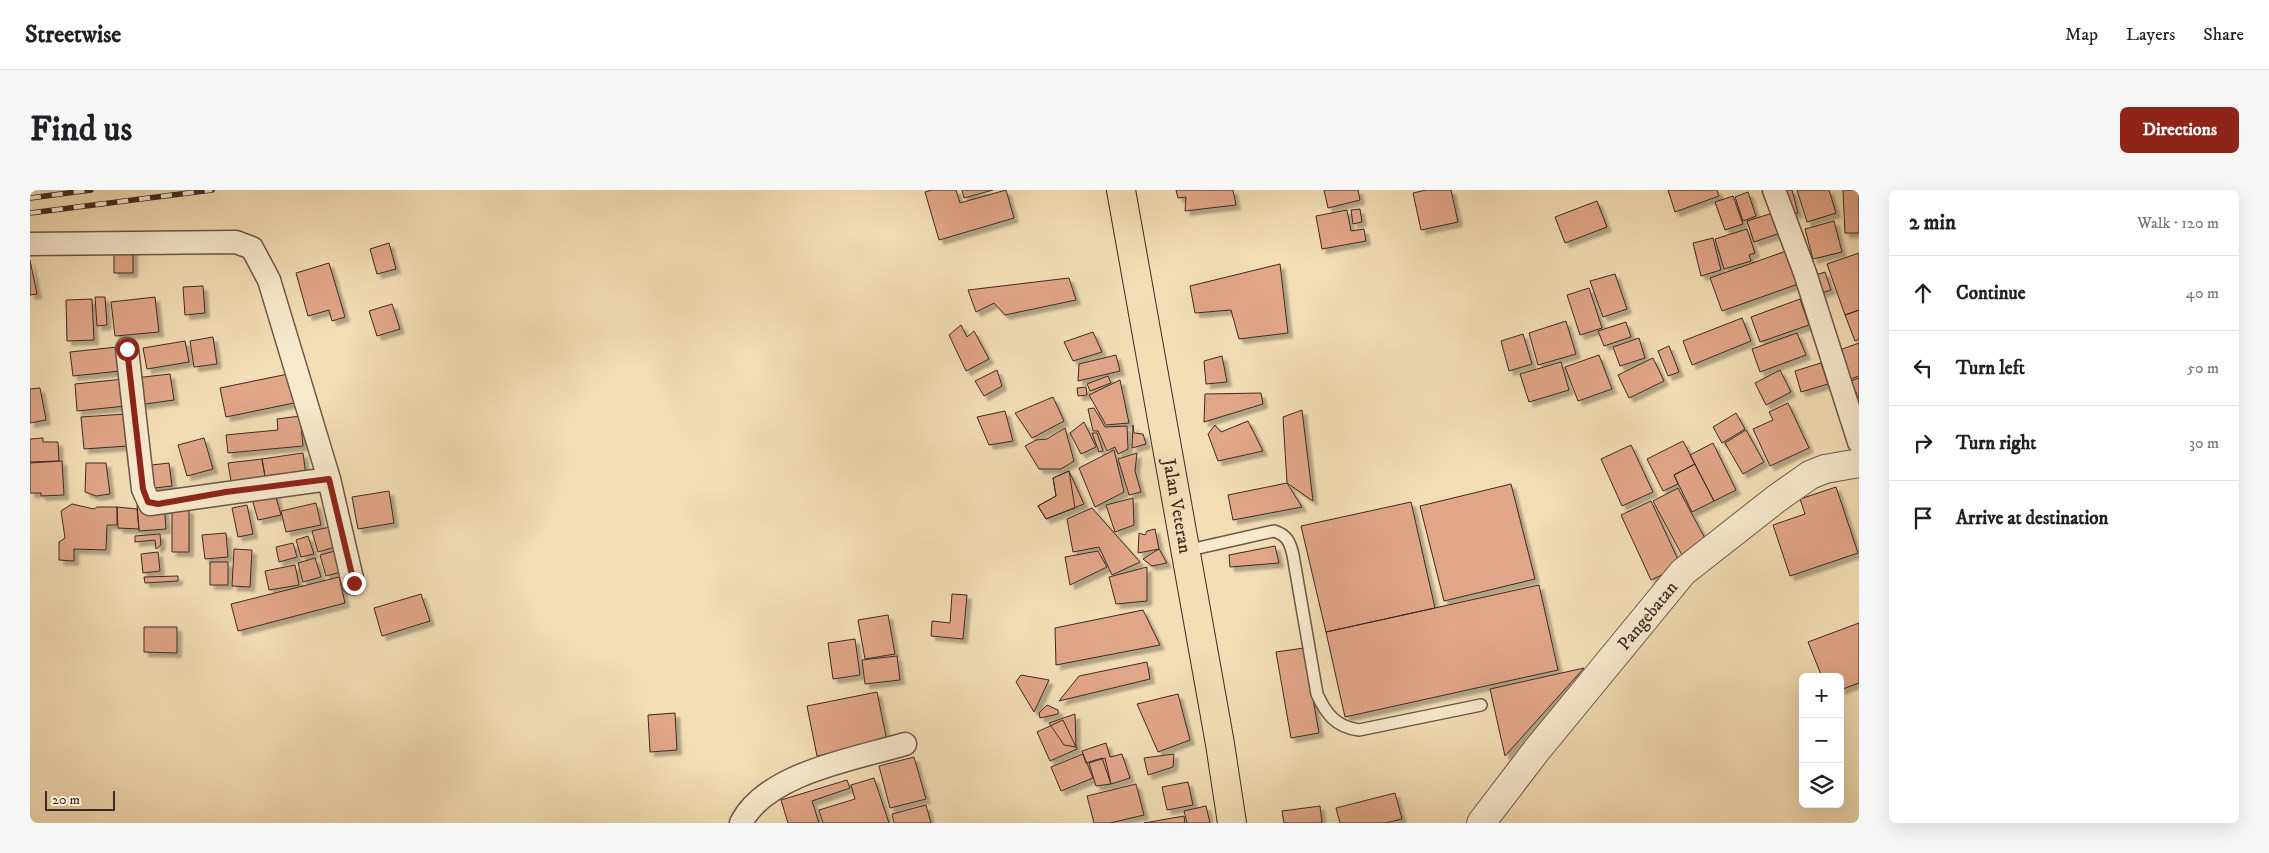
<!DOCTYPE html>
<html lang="en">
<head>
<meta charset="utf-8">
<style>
  body { margin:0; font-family:"IM FELL DW Pica",serif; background:#f6f6f6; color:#202124 }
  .controls { position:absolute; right:15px; bottom:15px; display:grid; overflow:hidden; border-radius:8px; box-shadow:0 5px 20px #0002 }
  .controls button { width:45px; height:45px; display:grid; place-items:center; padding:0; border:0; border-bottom:1px solid #e0e0e0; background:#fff; color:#202124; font:25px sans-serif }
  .scale { position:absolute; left:15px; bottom:12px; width:70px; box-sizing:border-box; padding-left:5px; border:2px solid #3c2a23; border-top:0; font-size:14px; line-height:18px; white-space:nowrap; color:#3c2a23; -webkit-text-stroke:4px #f7e9ce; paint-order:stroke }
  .stop { position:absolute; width:15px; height:15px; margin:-11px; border:4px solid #8f2418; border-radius:50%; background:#fff }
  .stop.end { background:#8f2418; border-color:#fff; box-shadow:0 1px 5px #0008 }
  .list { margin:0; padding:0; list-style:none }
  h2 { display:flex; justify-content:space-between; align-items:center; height:65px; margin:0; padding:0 20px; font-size:21px }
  h2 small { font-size:16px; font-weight:400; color:#757577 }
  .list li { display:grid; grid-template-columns:32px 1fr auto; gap:15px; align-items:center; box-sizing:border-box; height:75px; padding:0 20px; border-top:1px solid #e0e0e0 }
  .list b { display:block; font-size:19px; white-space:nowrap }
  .list em { font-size:16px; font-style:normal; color:#757577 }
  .icon { flex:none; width:28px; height:28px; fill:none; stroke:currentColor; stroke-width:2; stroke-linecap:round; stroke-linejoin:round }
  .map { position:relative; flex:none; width:1829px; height:633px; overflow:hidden; border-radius:8px }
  header { display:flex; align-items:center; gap:30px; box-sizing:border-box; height:70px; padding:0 25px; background:#fff; border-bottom:1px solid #e0e0e0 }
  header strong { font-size:24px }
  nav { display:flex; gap:28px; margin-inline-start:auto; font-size:18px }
  .intro { display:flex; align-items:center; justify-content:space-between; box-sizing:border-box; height:120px; padding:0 30px }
  h1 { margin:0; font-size:35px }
  .button { padding:12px 22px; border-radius:8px; background:#8f2418; color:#fff; font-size:18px; font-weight:700 }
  main { display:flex; gap:30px; padding:0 30px }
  aside { flex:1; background:#fff; border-radius:8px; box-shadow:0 5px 20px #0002 }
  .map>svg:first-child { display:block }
</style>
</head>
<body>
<header>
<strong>Streetwise</strong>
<nav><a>Map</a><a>Layers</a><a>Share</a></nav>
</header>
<div class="intro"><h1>Find us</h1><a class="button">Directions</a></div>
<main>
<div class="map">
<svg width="1829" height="633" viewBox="0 0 1829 633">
  <defs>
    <filter id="shadow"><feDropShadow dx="4.5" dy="4.5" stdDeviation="1" flood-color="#0004"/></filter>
  </defs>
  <rect width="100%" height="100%" fill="#f2ddb4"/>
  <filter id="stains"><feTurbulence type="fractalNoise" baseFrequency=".004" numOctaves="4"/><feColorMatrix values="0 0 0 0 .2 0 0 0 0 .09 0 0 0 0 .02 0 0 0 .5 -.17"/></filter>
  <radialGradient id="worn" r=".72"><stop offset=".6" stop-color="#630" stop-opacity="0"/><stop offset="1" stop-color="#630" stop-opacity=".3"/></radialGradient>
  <!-- building -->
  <path fill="#e1a587" stroke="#3c2a23" filter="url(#shadow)" d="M902,0H926L930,13L976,0L984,28L909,50L895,2Z
    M932,0H963L934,8Z
    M1146,0H1203L1206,15L1155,21L1156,7L1148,8Z
    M1294,0H1328L1330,10L1298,18Z
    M1396,0H1421L1428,32L1391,40L1383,3Z
    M1638,0H1687L1689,6L1645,22Z
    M1755,0H1762L1768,23L1762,24Z
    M1767,0H1799L1806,23L1777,32Z
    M1813,0H1829V43H1815Z
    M1718,2L1726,26L1713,31L1705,7Z
    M1703,6L1713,34L1695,40L1685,12Z
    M1567,11L1577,37L1535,53L1525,27Z
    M1330,19L1332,32L1323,34L1321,20Z
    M1317,20L1321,41L1334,39L1336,51L1292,59L1286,26Z
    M1746,22L1753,42L1724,52L1717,31Z
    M1804,31L1812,62L1783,69L1775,39Z
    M1717,39L1725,63L1719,65L1721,71L1694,79L1685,49Z
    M1683,48L1691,80L1671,86L1663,53Z
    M359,53L366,79L347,84L340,59Z
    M84,55H103V83H84Z
    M1759,60L1771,93L1692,121L1680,88Z
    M1829,63V120L1815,125L1797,74Z
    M0,70L7,104L0,105Z
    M299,73L315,127L302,131L299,120L278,126L266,83Z
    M1250,74L1258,143L1209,149L1201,120L1165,123L1160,96Z
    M1795,82L1801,100L1788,104L1782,86Z
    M1585,84L1597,119L1573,127L1560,91Z
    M1039,88L1046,110L975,125L964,113L946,122L938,100Z
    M173,96L175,123L155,125L153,97Z
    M1559,98L1572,138L1550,145L1537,105Z
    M65,107H75L77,135L67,136Z
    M125,107L129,142L85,146L81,112Z
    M62,109L64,150L37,151L36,110Z
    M1770,109L1779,135L1730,152L1721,127Z
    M362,114L370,139L347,146L339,121Z
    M1829,120V149L1825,151L1815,125Z
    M1712,128L1721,151L1662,175L1653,151Z
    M1536,131L1546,164L1508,175L1499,143Z
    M1596,132L1601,147L1574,156L1568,141Z
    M931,135L937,147L944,141L959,169L936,181L919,145Z
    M1063,142L1072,162L1043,171L1034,152Z
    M1767,143L1776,165L1730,182L1722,159Z
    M1493,144L1502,174L1479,181L1471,151Z
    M183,147L187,174L164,177L160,151Z
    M1609,148L1615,168L1590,176L1583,157Z
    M155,151L159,172L117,179L113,158Z
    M1829,153V186L1815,191L1804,162Z
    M1639,156L1649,182L1638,186L1628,161Z
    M87,157L90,181L43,186L40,162Z
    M1086,165L1090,181L1048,191L1049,174Z
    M1569,165L1582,199L1548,211L1535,177Z
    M1192,166L1197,192L1176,194L1174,171Z
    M1623,168L1634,191L1599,208L1588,185Z
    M1531,172L1539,200L1499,212L1490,184Z
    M1791,173L1798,194L1771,202L1765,181Z
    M967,180L972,196L954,206L945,191Z
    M1750,180L1761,202L1736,215L1725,193Z
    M140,184L144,210L108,215L105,188Z
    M258,184L264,213L196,227L190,198Z
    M1078,186L1081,193L1060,201L1057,194Z
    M1829,188V209L1821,191Z
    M94,189L96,216L47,221L45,194Z
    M1090,190L1099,233L1076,235L1059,205Z
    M1056,197L1057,205L1048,206L1047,198Z
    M10,198L16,230L0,233V199Z
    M1231,203L1233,214L1174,232L1175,204Z
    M1023,207L1034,231L1002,248L985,223Z
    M1758,213L1779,258L1740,276L1723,239L1743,230L1739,222Z
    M1064,218L1075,237L1097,236L1098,259L1088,264L1085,257L1077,261L1068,241H1063L1058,219Z
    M1272,220L1283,311L1257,293L1253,227Z
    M975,221L983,251L959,255L947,227Z
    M1706,223L1715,239L1692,253L1683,237Z
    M96,224L98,256L54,259L51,227Z
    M270,226L273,256L198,263L196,245L248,240L247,229Z
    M1218,231L1233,261L1188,271L1178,244L1185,235L1191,242Z
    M1054,232L1066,257L1051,264L1040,243Z
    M1103,235L1104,243L1113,244L1116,254L1102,258Z
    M1035,238L1044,271L1031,279H1009L995,256L1006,250L1017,249Z
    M1716,240L1734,272L1713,284L1695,253Z
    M1062,243H1067L1073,261L1069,262Z
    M13,248V252H28L29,271L0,272V249Z
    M174,248L183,279L157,286L148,255Z
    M1653,251L1665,274L1644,285L1648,294L1633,301L1617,269Z
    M1683,253L1706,300L1684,311L1660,265Z
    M1601,255L1623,302L1592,316L1571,269Z
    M1084,260L1094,302L1065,317L1049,278Z
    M273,263L276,286L236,292L232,269Z
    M1107,263L1105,281L1111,302L1099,305L1088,269Z
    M232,269L236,292L202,297L198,273Z
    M32,271L34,305L11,306V303H0V273Z
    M56,273H76L80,304L66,306L55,302Z
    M139,273L142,296L116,299L113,276Z
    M1665,274L1684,311L1662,322L1644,285Z
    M1039,281L1054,314L1016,329L1008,316L1026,306L1023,288Z
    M1039,281L1045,318L1016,329L1008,316L1026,306L1023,288Z
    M1257,293L1272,317L1203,330L1198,305Z
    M1481,294L1505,389L1414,411L1390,316Z
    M1806,297L1828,363L1760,386L1743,335L1775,324L1770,309Z
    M1648,298L1678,354L1653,367L1623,311Z
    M244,300L251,325L228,330L221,305Z
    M359,301L364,333L328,339L322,307Z
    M1103,308L1104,335L1085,342L1076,315Z
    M1621,311L1651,376L1621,390L1591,325Z
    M1381,312L1405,418L1296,442L1271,336Z
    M134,313L136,339L109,341L107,315Z
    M286,313L291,335L256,342L251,321Z
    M42,314L64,319L67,317H87V335H77L76,360L44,359V371L29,370V352L35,348L31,321Z
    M217,315L223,344L208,347L202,318Z
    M87,317L107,319L109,339L88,338Z
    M142,318L159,319V362H142Z
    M1062,318L1110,372L1082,385L1069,357L1043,362L1037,329Z
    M300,337L305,357L288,362L282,341Z
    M1125,339L1129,359L1108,363L1109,343L1115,345L1117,341Z
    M196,343L198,367L175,369L172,345Z
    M130,344L131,355L126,359L125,350L105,352V346Z
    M278,346L284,364L271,367L266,350Z
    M263,353L267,367L249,372L246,357Z
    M1245,356L1249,373L1200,377L1199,365Z
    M204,359L222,360L220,397L202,396Z
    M1129,359L1137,373L1122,376L1113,369Z
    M309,360L315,381L296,386L290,365Z
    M1068,361L1077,377L1040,395L1035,367Z
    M128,362L130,381L113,383L111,364Z
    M285,368L291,387L273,392L268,373Z
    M180,372H198V395H180Z
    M265,375L269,395L239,400L235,381Z
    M1117,377V411L1086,414L1079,387Z
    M148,386V391L115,393L114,387Z
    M309,387L315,413L208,441L201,414Z
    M1509,395L1528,480L1315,527L1296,442Z
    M391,404L400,431L352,446L344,418Z
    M922,404L937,405L933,449L901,446L902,431L920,433Z
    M1113,420L1130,455L1026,475L1025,438Z
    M858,425L865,464L835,469L828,430Z
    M1829,433V493L1810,500V487H1792L1778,452Z
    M114,437H147V463L114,462Z
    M825,449L830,485L803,489L798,453Z
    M1274,458L1289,543L1261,548L1246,462Z
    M867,466L870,490L835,494L832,470Z
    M1117,472L1120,489L1029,511L1049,486Z
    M1554,478L1475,566L1460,499Z
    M991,485L1019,490L1004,522L986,492Z
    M847,502L857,551L787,566L777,516Z
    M1148,504L1160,550L1128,562L1107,514Z
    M1017,515L1028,520V524L1010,528L1009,523Z
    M645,523L647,560L620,562L618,525Z
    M1045,524L1046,557L1034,555L1019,533Z
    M1033,530L1047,559L1020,571L1007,542Z
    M1076,553L1080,567L1092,564L1100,588L1081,594L1072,568L1056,573L1052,561Z
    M1053,564L1063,588L1031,601L1021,577Z
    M1144,564L1143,577L1118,585L1114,568Z
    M884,567L896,609L860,618L849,576Z
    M1075,568L1081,594L1066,596L1059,573Z
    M844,588L859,633H793L789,620L825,609L821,595Z
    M817,590L820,598L782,611L789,633H758L751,610Z
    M1158,592L1163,615L1137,620L1132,597Z
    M1106,594L1114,625L1080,633H1064L1057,606Z
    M1365,603L1372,629L1355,633H1310L1306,618Z
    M896,615L901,633H864L862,624Z
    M1176,616L1180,633H1157L1154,621Z
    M1290,616L1292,633H1254L1252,621Z
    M1154,626L1155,633H1114Z"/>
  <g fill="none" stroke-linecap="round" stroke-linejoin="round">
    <defs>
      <path id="service" d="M1155,361L1244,341C1257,345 1260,352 1263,365L1287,504C1296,524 1306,537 1329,540L1451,515"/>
      <path id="minor" d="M1744,0L1775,83L1829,252
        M0,54L206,52L222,58L239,90L299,289L323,393
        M97,159L113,299L120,314L299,289
        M711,633C736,583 825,569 875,554"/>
      <g id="tertiary">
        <path id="s1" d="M1451,633L1506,561L1653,382L1746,309L1780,285L1795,279L1829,273"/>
      </g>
      <g id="trunk">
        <path id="s2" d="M1091,0L1190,554L1202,633"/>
      </g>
    </defs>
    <!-- service casing -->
    <use href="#service" stroke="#6a5747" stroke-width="14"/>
    <!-- minor casing -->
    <use href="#minor" stroke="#6a5747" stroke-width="25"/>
    <!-- tertiary casing -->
    <use href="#tertiary" stroke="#6a5747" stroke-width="30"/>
    <!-- trunk casing -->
    <use href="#trunk" stroke="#3c2a23" stroke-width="30"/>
    <!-- service -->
    <use href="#service" stroke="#f7e9ce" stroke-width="11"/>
    <!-- minor -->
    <use href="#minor" stroke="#f7e9ce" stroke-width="22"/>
    <!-- tertiary -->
    <use href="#tertiary" stroke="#f7e9ce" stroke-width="28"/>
    <!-- trunk -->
    <use href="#trunk" stroke="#f2ddb4" stroke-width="28"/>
    <defs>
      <path id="rail" d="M0,8L61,0
        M0,23L182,0"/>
    </defs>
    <!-- rail casing -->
    <use href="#rail" stroke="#3c2a23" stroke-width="5.5"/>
    <!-- rail -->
    <use href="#rail" stroke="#f7e9ce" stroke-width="4" stroke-dasharray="11" stroke-linecap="butt"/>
  </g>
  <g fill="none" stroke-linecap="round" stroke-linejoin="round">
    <!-- route -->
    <path stroke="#8f2418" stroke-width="6" d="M97,159L113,299L118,312L128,314L196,302L299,289L324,393"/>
  </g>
  <g text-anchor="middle" stroke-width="5" stroke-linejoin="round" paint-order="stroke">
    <!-- street labels -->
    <g font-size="18" fill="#3c2a23" stroke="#f7e9ce">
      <text dy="6" stroke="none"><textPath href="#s2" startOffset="321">Jalan Veteran</textPath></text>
      <text dy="6" stroke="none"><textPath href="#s1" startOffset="266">Pangebatan</textPath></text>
    </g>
  </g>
  <rect width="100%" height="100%" filter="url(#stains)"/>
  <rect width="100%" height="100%" fill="url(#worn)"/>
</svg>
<div class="controls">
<button>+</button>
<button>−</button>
<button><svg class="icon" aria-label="layers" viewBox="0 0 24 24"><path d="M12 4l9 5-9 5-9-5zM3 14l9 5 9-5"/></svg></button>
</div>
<div class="scale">20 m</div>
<div class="stop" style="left:97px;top:159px"></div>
<div class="stop end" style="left:324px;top:393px"></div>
</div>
<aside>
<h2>2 min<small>Walk · 120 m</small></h2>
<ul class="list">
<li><svg class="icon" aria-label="ahead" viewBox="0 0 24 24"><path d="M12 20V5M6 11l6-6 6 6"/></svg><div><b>Continue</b></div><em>40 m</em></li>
<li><svg class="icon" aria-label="left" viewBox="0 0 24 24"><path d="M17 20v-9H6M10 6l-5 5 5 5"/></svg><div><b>Turn left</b></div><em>50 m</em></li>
<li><svg class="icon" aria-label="right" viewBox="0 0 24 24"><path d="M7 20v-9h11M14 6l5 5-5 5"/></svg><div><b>Turn right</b></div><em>30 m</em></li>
<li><svg class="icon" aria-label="arrive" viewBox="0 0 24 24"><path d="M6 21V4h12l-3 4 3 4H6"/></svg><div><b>Arrive at destination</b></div></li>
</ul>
</aside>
</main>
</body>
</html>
